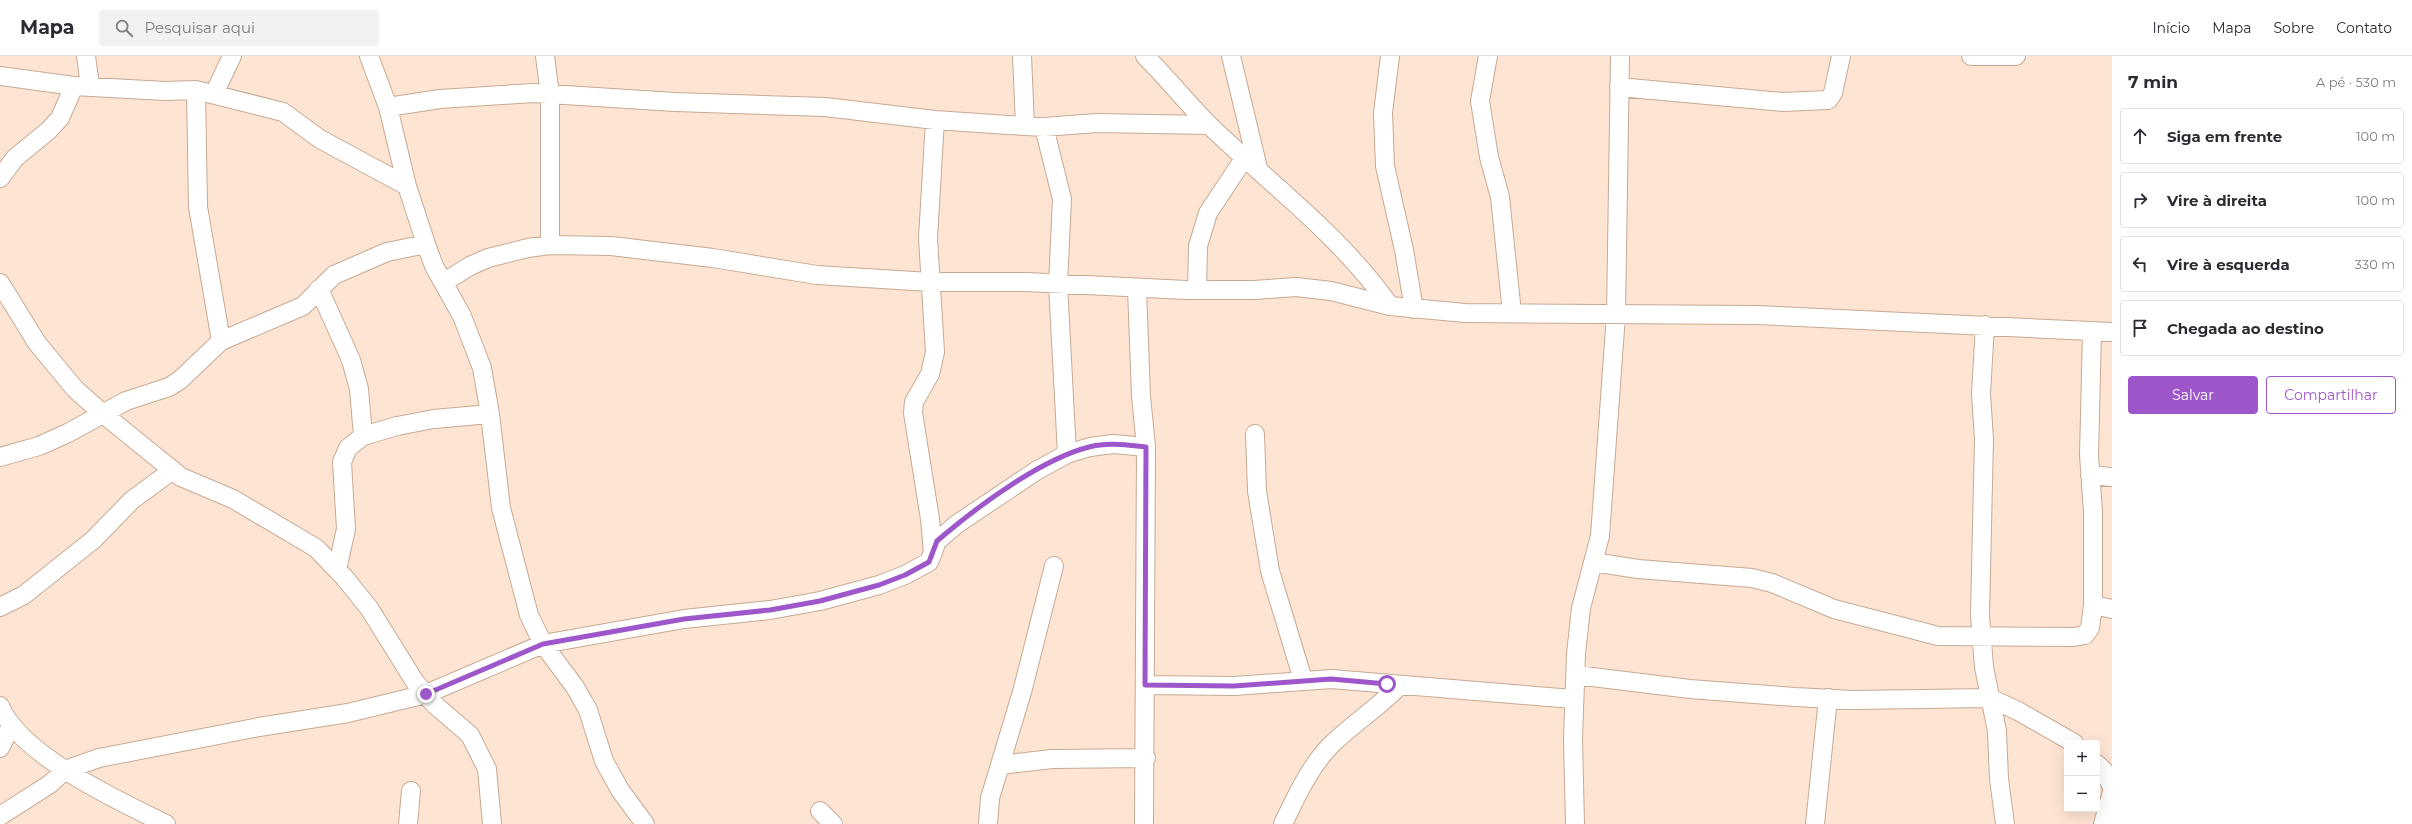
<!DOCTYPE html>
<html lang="pt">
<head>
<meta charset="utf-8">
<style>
  body { margin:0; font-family:Montserrat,sans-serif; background:#f2f2f3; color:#2b2b33 }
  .controls { position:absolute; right:12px; bottom:12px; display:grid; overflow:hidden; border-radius:4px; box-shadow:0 4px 16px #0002 }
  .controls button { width:36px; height:36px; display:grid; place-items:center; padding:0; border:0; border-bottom:1px solid #e1e1e2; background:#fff; color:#2b2b33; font:20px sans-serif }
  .stop { position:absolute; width:12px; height:12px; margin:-9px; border:3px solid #9e57cb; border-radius:50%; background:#fff }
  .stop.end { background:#9e57cb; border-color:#fff; box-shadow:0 1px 4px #0008 }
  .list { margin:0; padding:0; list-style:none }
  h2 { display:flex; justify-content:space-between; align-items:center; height:52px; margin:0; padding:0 16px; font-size:17px }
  h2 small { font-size:13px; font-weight:400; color:#7c7c81 }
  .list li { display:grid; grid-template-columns:26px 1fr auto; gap:12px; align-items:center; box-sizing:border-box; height:56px; margin:0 8px 8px; padding:0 8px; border:1px solid #e1e1e2; border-radius:4px }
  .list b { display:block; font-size:15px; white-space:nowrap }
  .list em { font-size:13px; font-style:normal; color:#7c7c81 }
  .actions { display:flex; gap:8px; padding:12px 16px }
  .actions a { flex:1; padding:9px 0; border:1px solid #9e57cb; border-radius:4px; text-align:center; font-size:14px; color:#9e57cb }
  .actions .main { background:#9e57cb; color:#fff }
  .icon { flex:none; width:22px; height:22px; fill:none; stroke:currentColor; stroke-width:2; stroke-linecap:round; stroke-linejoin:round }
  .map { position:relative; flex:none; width:2112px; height:768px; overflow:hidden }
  header { display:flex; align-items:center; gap:24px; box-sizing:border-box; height:56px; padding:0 20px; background:#fff; border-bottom:1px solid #e1e1e2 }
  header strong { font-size:19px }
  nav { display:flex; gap:22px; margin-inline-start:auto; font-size:14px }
  .search { width:280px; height:36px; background:#f2f2f3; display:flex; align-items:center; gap:10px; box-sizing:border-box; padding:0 14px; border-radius:4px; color:#7c7c81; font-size:15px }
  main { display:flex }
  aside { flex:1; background:#fff }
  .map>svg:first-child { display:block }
</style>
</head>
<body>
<header>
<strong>Mapa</strong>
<div class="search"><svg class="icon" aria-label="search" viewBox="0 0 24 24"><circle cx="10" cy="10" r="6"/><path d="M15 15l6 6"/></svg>Pesquisar aqui</div>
<nav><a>Início</a><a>Mapa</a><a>Sobre</a><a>Contato</a></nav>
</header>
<main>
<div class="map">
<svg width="2112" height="768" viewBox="0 0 2112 768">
  <rect width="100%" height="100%" fill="#fee5d3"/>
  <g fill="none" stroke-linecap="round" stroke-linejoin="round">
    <defs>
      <path id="street" d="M86,0L90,30
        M369,0L388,51L407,130L426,188L434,210L462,260L482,312L490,358L501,452L529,559L543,588L575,631L588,654L604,705L620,734L645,768
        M545,0L550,39V189
        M1022,0L1025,69
        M1145,0C1167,22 1187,47 1209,69C1271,129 1339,178 1390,250
        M1231,0L1258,112
        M1390,0L1383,57L1385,110L1404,194L1414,253
        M1488,0L1480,45L1489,101L1500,141L1512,257
        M1971,0H2016
        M0,20L74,30L165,35L196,34L283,56L320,83L407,130
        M1619,31L1783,46L1828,44L1833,37L1841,0
        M196,34L198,151L221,285
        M214,38L232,0
        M388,51L440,43L533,37L675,46L825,51L935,64L1008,69L1044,71L1097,67L1209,69
        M1044,71L1062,143L1058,228L1067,398
        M0,122L15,102L48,75L60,62L74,30
        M444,226L470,210L488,202L528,192L550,189L611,190L713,202L817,219L930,226H1026L1186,234H1254L1296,231L1331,235L1390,250L1465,257L1757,259L2112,276
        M0,227L37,287L75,333L102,357L181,421L233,443L316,492L344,521L369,552L415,626L435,649L470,679L487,713L492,768
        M319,233L351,304L359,333L363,380
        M1137,233L1141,340L1146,391L1144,768
        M1197,234L1198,190L1208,157L1245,101
        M1985,269L1981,338L1984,383L1980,559L1984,611L1997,675L1999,723L2005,768
        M1255,378L1257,435L1270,515L1303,624
        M0,401L39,390L68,377L126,345L169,331L180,324L221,285L303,250L334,219L387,196L426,188
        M2090,419L2112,421
        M933,497L930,463L913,357L914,346L930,318L935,296L928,182L935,64
        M1593,506L1638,513L1752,522L1772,527L1834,553L1938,580L2074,581L2085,579L2090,572L2093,549V456L2089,399L2092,276
        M337,514L346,473L342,406L348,392L363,380L397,370L434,363L490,358
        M2093,549L2112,553
        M0,551L24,539L93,484L132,444L173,414
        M1576,619L1690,633L1795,641L1852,644L1990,642L2018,655L2074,687
        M1145,629L1234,630L1331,623L1573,643
        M0,650C21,700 119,745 166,768
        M0,692L11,670
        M2097,708L2104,715L2112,731
        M1000,709L1052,703L1146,702
        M820,755L833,768
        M0,760L50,728L65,714L99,702L259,671L348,657L426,638L543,588L684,563L770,554L820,545L879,529L905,519L929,506L937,485L957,468L1036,415L1067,398L1090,391L1113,388L1146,391
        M408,768L411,735
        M988,768L990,742L1022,636L1054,510
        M1283,768C1296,741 1309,712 1330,690C1352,668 1378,652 1399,630
        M1575,768L1573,683L1576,598L1581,552L1600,480L1616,259L1620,0
        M1815,768L1828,642
        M2103,768L2112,736"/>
    </defs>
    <!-- street casing -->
    <use href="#street" stroke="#c6a993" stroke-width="20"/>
    <!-- street -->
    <use href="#street" stroke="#fff" stroke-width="18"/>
  </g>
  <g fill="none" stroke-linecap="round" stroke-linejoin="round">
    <!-- route -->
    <path stroke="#9e57cb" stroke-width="5" d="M426,638L543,588L684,563L770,554L820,545L879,529L905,519L929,506L937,485L944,479C981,448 1042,403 1089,391C1108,386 1127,389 1146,391L1145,629L1234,630L1331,623L1387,628"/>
  </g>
</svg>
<div class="controls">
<button>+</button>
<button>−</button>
</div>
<div class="stop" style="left:1387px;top:628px"></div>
<div class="stop end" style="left:426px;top:638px"></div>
</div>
<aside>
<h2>7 min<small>A pé · 530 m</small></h2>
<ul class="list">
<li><svg class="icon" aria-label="ahead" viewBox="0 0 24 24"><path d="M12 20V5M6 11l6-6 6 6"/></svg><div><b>Siga em frente</b></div><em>100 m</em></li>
<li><svg class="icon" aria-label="right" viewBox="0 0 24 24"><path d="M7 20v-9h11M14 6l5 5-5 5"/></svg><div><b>Vire à direita</b></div><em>100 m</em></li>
<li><svg class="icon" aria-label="left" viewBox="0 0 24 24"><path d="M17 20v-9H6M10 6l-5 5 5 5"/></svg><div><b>Vire à esquerda</b></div><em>330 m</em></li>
<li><svg class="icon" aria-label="arrive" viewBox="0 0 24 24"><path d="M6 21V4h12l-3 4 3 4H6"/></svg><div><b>Chegada ao destino</b></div></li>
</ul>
<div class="actions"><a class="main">Salvar</a><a>Compartilhar</a></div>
</aside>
</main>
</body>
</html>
